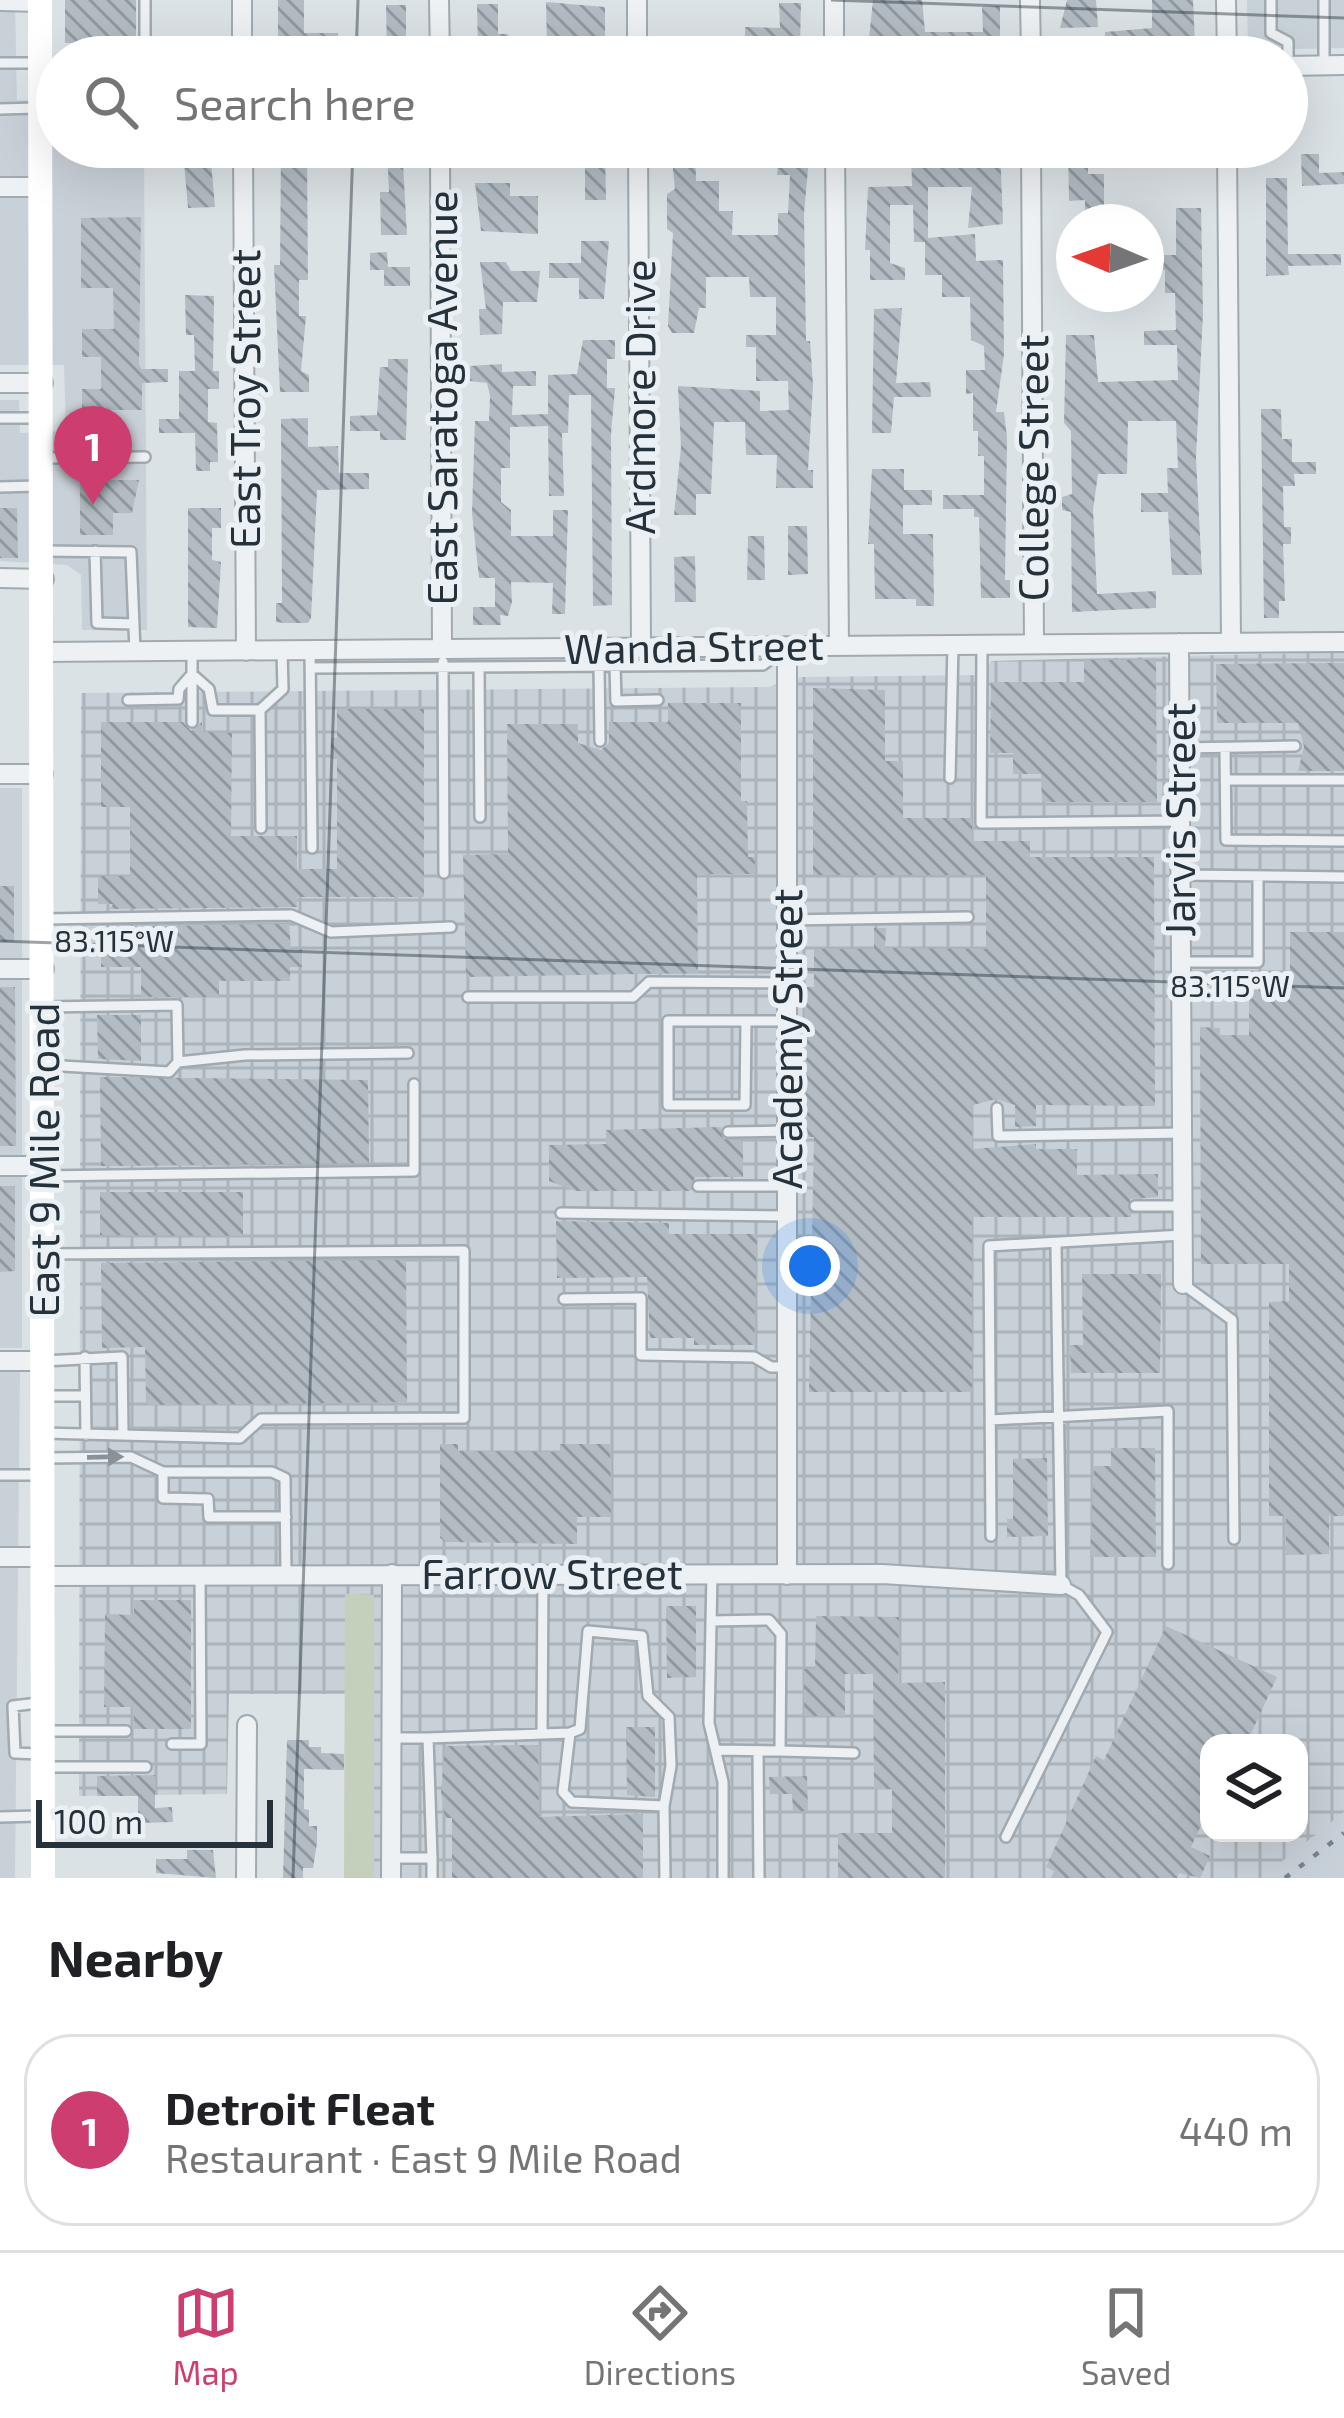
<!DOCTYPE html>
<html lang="en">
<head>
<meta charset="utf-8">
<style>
  body { margin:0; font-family:"Exo 2",sans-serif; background:#f6f6f6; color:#202124 }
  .controls { position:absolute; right:36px; bottom:36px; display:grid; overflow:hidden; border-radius:24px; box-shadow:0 12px 48px #0002 }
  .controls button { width:108px; height:108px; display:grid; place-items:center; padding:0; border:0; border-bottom:3px solid #e0e0e0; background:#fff; color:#202124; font:60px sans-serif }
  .compass { position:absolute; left:1056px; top:204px; width:108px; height:108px; border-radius:50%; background:#fff; box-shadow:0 12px 48px #0002; rotate:272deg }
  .scale { position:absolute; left:36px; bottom:30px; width:237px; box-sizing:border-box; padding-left:12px; border:6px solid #25323c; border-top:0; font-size:33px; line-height:42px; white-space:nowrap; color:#25323c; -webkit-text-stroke:9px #eaf0f4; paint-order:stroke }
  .you { position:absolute; left:810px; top:1266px; width:42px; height:42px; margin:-30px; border:9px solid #fff; border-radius:50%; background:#1a73e8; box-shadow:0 0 0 18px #1a73e833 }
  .badge { display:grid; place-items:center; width:78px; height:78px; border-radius:50%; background:#ce3d70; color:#fff; font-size:39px; font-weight:700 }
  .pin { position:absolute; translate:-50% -99px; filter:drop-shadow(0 3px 6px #0008) }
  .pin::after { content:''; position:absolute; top:63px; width:42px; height:36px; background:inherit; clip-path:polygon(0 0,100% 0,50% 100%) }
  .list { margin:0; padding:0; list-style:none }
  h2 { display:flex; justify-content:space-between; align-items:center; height:156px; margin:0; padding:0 48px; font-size:51px }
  h2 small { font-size:39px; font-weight:400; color:#757577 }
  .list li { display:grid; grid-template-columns:78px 1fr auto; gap:36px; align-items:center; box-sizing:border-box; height:192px; margin:0 24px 24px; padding:0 24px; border:3px solid #e0e0e0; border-radius:48px }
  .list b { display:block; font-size:45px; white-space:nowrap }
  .list p { margin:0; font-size:39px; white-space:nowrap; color:#757577 }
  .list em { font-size:39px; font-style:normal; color:#757577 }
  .icon { flex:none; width:66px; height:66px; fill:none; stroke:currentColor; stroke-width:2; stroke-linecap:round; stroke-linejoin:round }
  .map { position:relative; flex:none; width:1344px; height:1878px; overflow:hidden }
  .search { position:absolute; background:#fff; box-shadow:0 12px 48px #0002; left:36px; right:36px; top:36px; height:132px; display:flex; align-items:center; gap:30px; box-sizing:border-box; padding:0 42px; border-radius:66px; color:#757577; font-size:45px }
  .sheet { height:372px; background:#fff }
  nav { display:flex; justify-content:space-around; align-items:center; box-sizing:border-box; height:168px; border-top:3px solid #e0e0e0; background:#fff; font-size:33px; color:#757577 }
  nav a { display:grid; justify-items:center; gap:6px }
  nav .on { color:#ce3d70 }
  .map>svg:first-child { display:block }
</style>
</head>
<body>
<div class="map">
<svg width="1344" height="1878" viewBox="0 0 1344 1878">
  <defs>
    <pattern id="industrial-grid" width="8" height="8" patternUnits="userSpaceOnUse" patternTransform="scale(3)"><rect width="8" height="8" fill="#c9d1d8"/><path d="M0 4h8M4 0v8" fill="none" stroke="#acb4ba"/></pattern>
    <pattern id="building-back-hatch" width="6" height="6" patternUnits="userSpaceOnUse" patternTransform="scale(3)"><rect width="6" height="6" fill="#b3bcc3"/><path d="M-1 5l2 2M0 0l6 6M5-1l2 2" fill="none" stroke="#9199a0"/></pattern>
  </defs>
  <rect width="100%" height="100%" fill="#dbe2e6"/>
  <!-- built -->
  <path fill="#c9d1d8" d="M0,0H15L17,100L57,101V147H144L147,630H82L81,575L67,565L0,561V400H19L20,433L66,431L64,365H0Z
    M1247,0H1344V48L1248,50Z
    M0,788H22V1348H0Z
    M0,1370H20L15,1878H0Z
    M1344,1809V1878H1260Z"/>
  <!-- industrial -->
  <path fill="url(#industrial-grid)" fill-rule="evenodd" d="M1344,652V1812L1261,1878H374V1596L346,1594L345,1694H229L227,1794L79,1796L81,693L768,687L802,677L982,675L991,661ZM1209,1743H1299V1833H1209Z"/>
  <!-- grass -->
  <path fill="#c5d0bc" d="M345,1594L374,1595V1878H344Z"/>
  <!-- building -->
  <path fill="url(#building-back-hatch)" d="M65,0H136V57H78V43H65Z
    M278,0H304V33H338V48L278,52Z
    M873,0H922L925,32H983L982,7L1000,6V50L868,48Z
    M1067,0H1096L1098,27L1060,28Z
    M1152,0H1193L1195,44L1105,49V32L1152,28Z
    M546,2L605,7V52L547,48Z
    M779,3H801L800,48L745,43V27L780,28Z
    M477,4H498V34H508V52H478Z
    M386,5H406V54H387Z
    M387,147H402L407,235H381L380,192H389Z
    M585,147H605L606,200H585Z
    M780,147H810L804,213L806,341H810L813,385L808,470H813V488H776L777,455H746L745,422H714L711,494H696V515H674L681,447L678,386L760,391V411L789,410L788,381H756V347H746V335H776V297H750L749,277H706V308H699L694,333H672L668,326L673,233L667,229V194L675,189L671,149H695L696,181H719V211H733L732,235H778V213H788L790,175H777Z
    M979,147H1000L1003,224L968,228L972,187H928V238L975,234L976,261L1003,260L1004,354L996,412H1004L1007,437L1005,580H1010V598H981L979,517H974V509H943V495H984V456H978V431H973V393L966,394V370H985L984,346L971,340L970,297H942V275H925V242H914L913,205H890V263L905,268V280H870V250H865L868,187L912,186L911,152L979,158Z
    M1068,150H1088V174H1104V220H1085V200L1069,201Z
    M183,151H210L215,207L188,208Z
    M307,151L308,280H299V316H306L301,371L309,375V392H280L274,265H280L281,152Z
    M1301,154H1319V173L1344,172V184L1302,186Z
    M1266,178H1287L1288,254H1341V265L1288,266L1289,275L1266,276Z
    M475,183H510V196H538V234L481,231Z
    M1176,208H1201L1203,313L1196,458L1202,575H1172L1168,512H1141V493H1168L1167,468H1178L1176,421H1128L1127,474H1098L1093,510L1097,594L1156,591V608L1072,612L1071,512L1062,510V497L1072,494L1071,431L1064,423L1066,335H1094L1098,382L1178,380L1177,345H1144V331L1176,330L1175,293H1165V270H1146V255H1176Z
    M141,217L139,363L141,369H168V382L142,383V410H82V389H101V357H82V329H114L113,288H81V218Z
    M581,241H609L604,299H579V278H549V263H581Z
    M387,252L388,267H410V286H384V270H370V253Z
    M480,262H506L511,271H540L537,302H503L502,334L480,335L479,309H486Z
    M185,295L214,296L213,371H219V389H208V422L217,423L218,462H210V471H196L195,433H159V419H179V371H195L194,335H186Z
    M902,308L896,383L930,382L931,397H894L891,433H872L874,309Z
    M583,340H615V359H607V388H615L611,434L612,605L593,606L591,395H569L568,433H562L564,496H549L548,426L510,427V468H501V502L511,510V536H553V510H568L565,614H552L553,583L511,582L512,602L508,616L500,615L501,625H473V607H495V578H479L472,513L475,421H489L490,396L487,383L470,381V366L502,364V372L536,371V386H513L512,415L548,414V375L577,374Z
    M388,359H408L406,440H380V431H350V416L377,415L380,367H388Z
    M1261,409H1281L1282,439H1292V462H1316V474H1294L1295,486H1283L1284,527H1291V544H1283L1285,601H1279V618H1264Z
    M308,418V447L338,446L339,473H369V489L317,490L311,618L308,623H284L276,622V603H282L281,419Z
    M872,469H904V490H932V505H903V534H933L934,606H916V599H875L874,544H868Z
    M80,480H139L132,513H113V535H80Z
    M0,508H17L18,558H0Z
    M188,508H221V528H212V560L221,562L217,628L188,627Z
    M788,526H807L808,574L788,575Z
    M748,536H764L765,580H747Z
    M695,556L696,602H675L674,557Z
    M1084,660H1156L1157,802H1042L1041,774H1013V753H990L991,682H1084Z
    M1344,663V771H1298L1304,747L1298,723H1217L1216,664Z
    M813,688L885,690V761H903V818H972V841H1030V857H1154L1155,1106L1036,1105V1126L1015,1127V1105L996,1099L973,1105L972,1149L1036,1144V1149H1077V1175L1158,1174V1197L1130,1199L1131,1217H972V1392H809L814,1137H806V987H814V949H874V928H886L885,948L986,949V875H813Z
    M668,703H741V801H747L748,857H755V874H697L698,973L466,977L463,855L508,854L507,724H578V743L601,750L609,743V722H668Z
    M337,709H424V897H297V907L110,909L113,904H98V876H130V807H101V722H183L191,731L202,722V732L232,733L231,836H297V869H337V759H331V738H337Z
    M0,886H14V942H0Z
    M289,924L291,949H302V967H290V981H219V997H141V967H101V927Z
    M1290,932H1344V1516H1329V1554L1286,1555V1516H1269V1302L1289,1301V1264H1201L1200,1027L1220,1028V1035H1249V990H1290Z
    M0,987H15L16,1146H0Z
    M97,1015H141V1061L98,1059Z
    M100,1077L368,1080L369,1163L101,1166Z
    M721,1127L723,1139L743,1141V1177H695L690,1191H576L549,1181V1145L606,1144V1130Z
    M0,1186H15V1271L0,1272Z
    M100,1192H243V1236L100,1235Z
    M556,1221L669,1223V1234H757L754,1345H694V1338H650L647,1277L557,1278Z
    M406,1260L407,1402L146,1405L145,1347L102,1348L101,1263Z
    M1082,1274H1161L1160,1373H1071L1070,1345H1083Z
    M440,1444H458V1451L560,1452V1444H610L611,1517H577V1544L446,1542L440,1538Z
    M1111,1448H1155L1156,1557H1090L1094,1466H1111Z
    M1047,1458L1048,1536L1007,1537V1519H1013V1459Z
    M134,1600H191V1729H134V1707H104L105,1614L134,1615Z
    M666,1606H696V1677L667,1678Z
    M816,1616L899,1617L898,1683L945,1682V1878H838V1833H892V1789H874L873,1674H845V1716H804V1669H815Z
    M1166,1626L1277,1677L1249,1738L1209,1743V1808L1191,1847L1210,1856L1200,1878L1179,1873L1177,1878H1051L1054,1871L1046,1867L1096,1756L1104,1760Z
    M626,1727H655V1797L627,1795Z
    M287,1740H309V1747H321V1753L344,1754V1770L304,1769V1809L309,1810V1826H317V1843L313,1868H303V1878H283Z
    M538,1745L539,1817L643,1814V1878H452V1818H445L441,1793L445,1746Z
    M155,1775V1808L172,1807L173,1822L138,1823V1796H97V1776Z
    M807,1776L808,1811H793L792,1794H770L769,1777Z
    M187,1850H213L216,1878L156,1873V1859H187Z"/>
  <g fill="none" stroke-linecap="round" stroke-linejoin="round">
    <defs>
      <path id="lane" d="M1271,0V33L1288,42V66
        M1324,0V66
        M145,57V0
        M0,63H37
        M0,109L37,108
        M0,418H37
        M43,458L145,457
        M0,487L37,486
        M43,551L131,552L135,652
        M95,551L97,623L133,624
        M982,645L981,823L1181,821
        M192,651V722
        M310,651L312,848
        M443,662L444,873
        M599,666L600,741
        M615,666L616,701L658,700
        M479,667L480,817
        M311,668L763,665L785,648
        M128,700L178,699L179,689L192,674L209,689L213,710H260
        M1180,748L1295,746
        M1225,749L1226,840L1344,841
        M950,778L953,645
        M1226,780H1344
        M261,828L260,710L283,689L282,651
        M1181,875L1344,877
        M44,919L291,915L331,932L451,927
        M787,920L968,917
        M1181,962H1258V876
        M468,997H633L649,982L787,983
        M44,1007L177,1005L178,1062
        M746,1021L745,1105H668V1021H787
        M44,1065L169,1072L178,1062L245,1055L408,1053
        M997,1108L998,1136L1182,1133
        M728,1132L787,1131
        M42,1176L414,1171V1084
        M698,1186H787
        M1135,1206H1183
        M561,1213L787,1216
        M1183,1284L1232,1320L1234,1539
        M564,1299L641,1298V1355L754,1357L771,1367H787
        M85,1357L86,1435
        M43,1361L122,1357L123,1435
        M43,1396H85
        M990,1420L1168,1411V1564
        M43,1433L240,1438L261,1419L464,1418V1251L46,1254
        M45,1458L131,1457L163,1472H272L285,1478L286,1575
        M163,1472V1498L208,1499L209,1517H286
        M0,1475H37
        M991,1536L989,1246L1183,1235
        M712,1574L709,1723L723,1782V1878
        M711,1621L769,1620L781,1634L780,1751L716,1750
        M38,1703L13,1706L15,1753L39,1754
        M44,1731H126
        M570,1733L580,1729L588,1631L642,1636L648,1696L669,1717L671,1766L664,1806
        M542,1734L543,1577
        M392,1738H428
        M172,1744H201L200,1575
        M758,1751L759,1878
        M780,1751L854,1753
        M43,1767H146
        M0,1817L38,1816
        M1006,1837L1107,1632L1079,1595L1061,1585L1056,1246
        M392,1858H432V1878
        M432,1858L428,1738L570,1733L563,1792L572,1802L664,1806L665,1878"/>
      <path id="street" d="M242,0V57
        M439,0L440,57
        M637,0V57
        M834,0V57
        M1030,0L1031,57
        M1226,0L1227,57
        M0,1L40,2
        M1287,66L1344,65
        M243,147L246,651
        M440,147L442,649
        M638,147L641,648
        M835,147L839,646
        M1031,147L1034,644
        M1227,147L1231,643
        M0,187H40
        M0,383H43
        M0,578L44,579
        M1179,643L1183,1284
        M787,647V1575
        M43,652L1344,642
        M0,774H43
        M0,969H44
        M0,1166H42
        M0,1361H43
        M0,1557H43
        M43,1576L882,1574L1061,1585
        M246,1878L247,1725
        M391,1878L392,1574"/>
    </defs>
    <!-- lane casing -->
    <use href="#lane" stroke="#a1aab0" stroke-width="14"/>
    <!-- street casing -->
    <use href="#street" stroke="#a1aab0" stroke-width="22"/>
    <!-- lane -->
    <use href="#lane" stroke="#eef1f4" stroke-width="9"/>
    <!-- street -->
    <use href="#street" stroke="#eef1f4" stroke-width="18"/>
    <!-- secondary -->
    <path stroke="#fff" stroke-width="24" d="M40,0L43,1878"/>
    <!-- rail -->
    <path stroke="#75848f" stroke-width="4.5" stroke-dasharray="6 12" stroke-linecap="butt" d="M1285,1878L1344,1833"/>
  </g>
  <!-- one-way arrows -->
  <defs><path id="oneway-solid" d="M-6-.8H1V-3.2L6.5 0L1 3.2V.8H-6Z" transform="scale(3)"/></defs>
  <use fill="#8a9298" href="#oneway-solid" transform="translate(105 1457) rotate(-1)"/>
  <!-- ticks -->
  <path fill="none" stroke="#25323c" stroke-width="3" stroke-opacity="0.45" d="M831,0L1344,18M356,57L358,0M0,941L1344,988M293,1878L353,147"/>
  <g text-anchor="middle" stroke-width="10" stroke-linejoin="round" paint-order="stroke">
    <!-- street labels -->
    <g font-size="42" fill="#25323c" stroke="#eaf0f4">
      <text transform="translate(640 397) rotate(-90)" y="15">Ardmore Drive</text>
      <text transform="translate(442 398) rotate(-90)" y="15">East Saratoga Avenue</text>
      <text transform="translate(245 399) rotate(-90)" y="15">East Troy Street</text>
      <text transform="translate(1033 468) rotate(-90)" y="15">College Street</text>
      <text transform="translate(694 647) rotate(-1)" y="15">Wanda Street</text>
      <text transform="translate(1180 820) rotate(-90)" y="15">Jarvis Street</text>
      <text transform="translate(787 1039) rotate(-90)" y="15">Academy Street</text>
      <text transform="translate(44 1160) rotate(-90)" y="15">East 9 Mile Road</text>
      <text x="552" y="1589">Farrow Street</text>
    </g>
  </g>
  <g font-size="30" text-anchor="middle" fill="#25323c" stroke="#eaf0f4" stroke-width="10" stroke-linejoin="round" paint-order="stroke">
    <text x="114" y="952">83.115°W</text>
    <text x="1230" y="997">83.115°W</text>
  </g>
</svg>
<div class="controls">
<button><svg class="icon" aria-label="layers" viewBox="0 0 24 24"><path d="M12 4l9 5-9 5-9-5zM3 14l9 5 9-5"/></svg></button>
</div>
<svg class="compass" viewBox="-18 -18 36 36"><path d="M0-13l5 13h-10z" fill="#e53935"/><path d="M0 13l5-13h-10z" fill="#757577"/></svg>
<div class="scale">100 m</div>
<div class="you"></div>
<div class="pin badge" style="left:93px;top:505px">1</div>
<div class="search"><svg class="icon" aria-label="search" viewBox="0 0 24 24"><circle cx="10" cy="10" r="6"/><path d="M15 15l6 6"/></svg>Search here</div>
</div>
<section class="sheet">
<h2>Nearby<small></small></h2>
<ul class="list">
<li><span class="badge">1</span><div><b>Detroit Fleat</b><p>Restaurant · East 9 Mile Road</p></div><em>440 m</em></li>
</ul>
</section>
<nav>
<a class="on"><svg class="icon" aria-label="map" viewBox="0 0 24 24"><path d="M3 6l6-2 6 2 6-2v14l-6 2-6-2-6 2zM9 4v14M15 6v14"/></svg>Map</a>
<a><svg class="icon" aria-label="directions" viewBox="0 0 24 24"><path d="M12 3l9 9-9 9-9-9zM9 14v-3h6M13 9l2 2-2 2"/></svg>Directions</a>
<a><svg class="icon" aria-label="saved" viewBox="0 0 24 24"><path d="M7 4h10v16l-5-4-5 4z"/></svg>Saved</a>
</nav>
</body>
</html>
